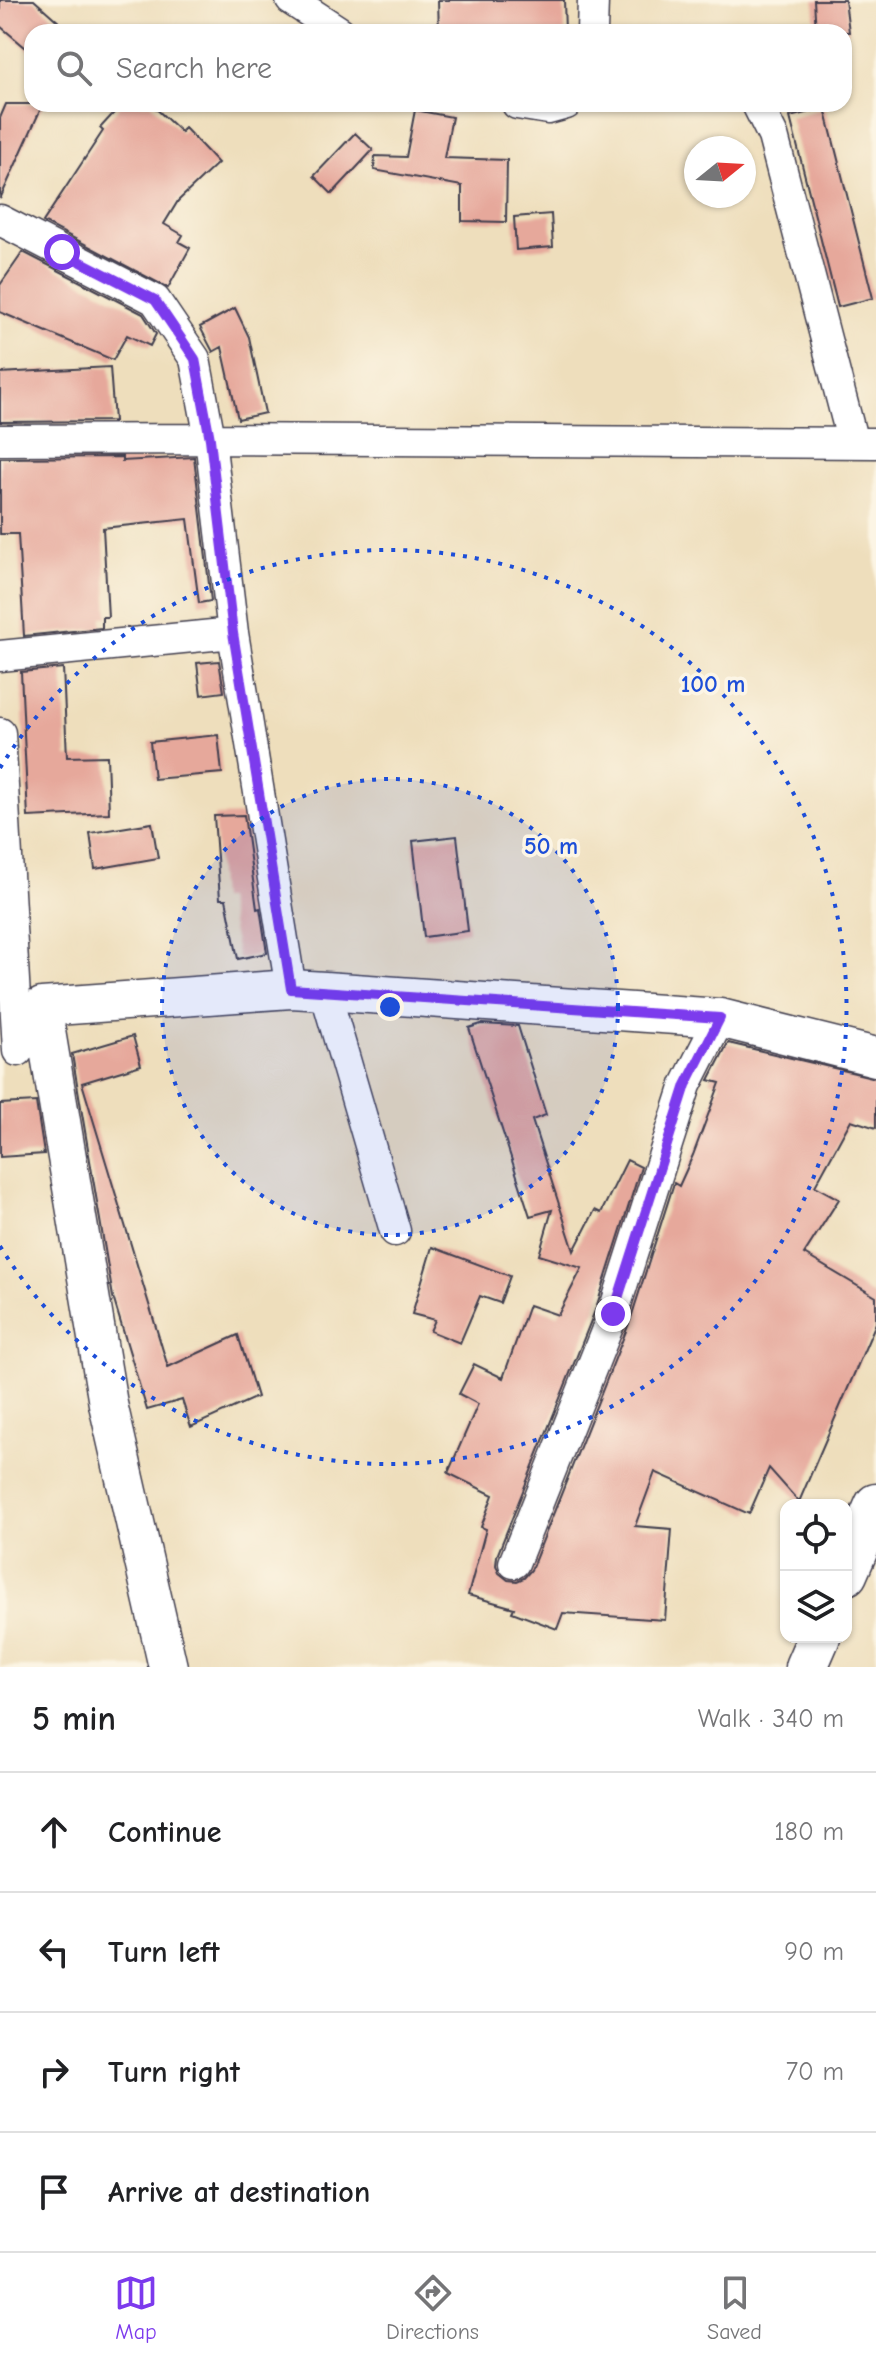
<!DOCTYPE html>
<html lang="en">
<head>
<meta charset="utf-8">
<style>
  body { margin:0; font-family:"Comic Neue",sans-serif; background:#f6f6f6; color:#202124 }
  .controls { position:absolute; right:24px; bottom:24px; display:grid; overflow:hidden; border-radius:16px; box-shadow:0 2px 6px #0004 }
  .controls button { width:72px; height:72px; display:grid; place-items:center; padding:0; border:0; border-bottom:2px solid #e0e0e0; background:#fff; color:#202124; font:40px sans-serif }
  .compass { position:absolute; left:684px; top:136px; width:72px; height:72px; border-radius:50%; background:#fff; box-shadow:0 2px 6px #0004; rotate:72deg }
  .stop { position:absolute; width:24px; height:24px; margin:-18px; border:6px solid #7c3aed; border-radius:50%; background:#fff }
  .stop.end { background:#7c3aed; border-color:#fff; box-shadow:0 2px 8px #0008 }
  .list { margin:0; padding:0; list-style:none }
  h2 { display:flex; justify-content:space-between; align-items:center; height:104px; margin:0; padding:0 32px; font-size:34px }
  h2 small { font-size:26px; font-weight:400; color:#757577 }
  .list li { display:grid; grid-template-columns:52px 1fr auto; gap:24px; align-items:center; box-sizing:border-box; height:120px; padding:0 32px; border-top:2px solid #e0e0e0 }
  .list b { display:block; font-size:30px; white-space:nowrap }
  .list em { font-size:26px; font-style:normal; color:#757577 }
  .icon { flex:none; width:44px; height:44px; fill:none; stroke:currentColor; stroke-width:2; stroke-linecap:round; stroke-linejoin:round }
  .map { position:relative; flex:none; width:876px; height:1667px; overflow:hidden }
  .search { position:absolute; background:#fff; box-shadow:0 2px 6px #0004; left:24px; right:24px; top:24px; height:88px; display:flex; align-items:center; gap:20px; box-sizing:border-box; padding:0 28px; border-radius:24px; color:#757577; font-size:30px }
  .sheet { height:584px; background:#fff }
  nav { display:flex; justify-content:space-around; align-items:center; box-sizing:border-box; height:112px; border-top:2px solid #e0e0e0; background:#fff; font-size:22px; color:#757577 }
  nav a { display:grid; justify-items:center; gap:4px }
  nav .on { color:#7c3aed }
  .map>svg:first-child { display:block }
</style>
</head>
<body>
<div class="map">
<svg width="876" height="1667" viewBox="0 0 876 1667">
  <rect width="100%" height="100%" fill="#fcf5e5"/>
  <filter id="ink" filterUnits="userSpaceOnUse"><feTurbulence type="fractalNoise" baseFrequency=".0125" numOctaves="2"/><feDisplacementMap in="SourceGraphic" scale="16" xChannelSelector="R" yChannelSelector="G"/><feConvolveMatrix kernelMatrix="1 2 1 2 8 2 1 2 1" color-interpolation-filters="sRGB"/></filter>
  <filter id="wash" filterUnits="userSpaceOnUse"><feTurbulence type="fractalNoise" baseFrequency=".006" numOctaves="4" result="noise"/><feDisplacementMap in="SourceGraphic" scale="32" xChannelSelector="R" yChannelSelector="G"/><feGaussianBlur stdDeviation="1.8" result="paint"/><feColorMatrix in="noise" values="0 0 0 0 0 0 0 0 0 0 0 0 0 0 0 0 0 1.4 0 .05"/><feComposite in="paint" operator="in"/></filter>
  <g filter="url(#wash)">
    <rect width="100%" height="100%" fill="#eedebc"/>
    <g id="blocks">
      <!-- building -->
      <path fill="#e6a89b" d="M0,0H34L70,32H32V53L0,26Z
        M438,0H564L565,32H439Z
        M814,0H845L849,32H816Z
        M6,104H43L0,199V118Z
        M122,104H151L181,132L185,128L218,163L178,201L164,224L183,235L179,242L190,248L168,288L43,222L103,131L100,128Z
        M825,108L873,298L838,307L790,117Z
        M415,110L452,117L444,158L507,160L506,222L462,221V186L374,170L375,156L406,157Z
        M355,133L373,150L332,194L314,176Z
        M551,214L553,247L516,250L514,217Z
        M23,252L143,314L156,334L150,346L127,335L113,360L0,312V285Z
        M235,308L249,337L265,413L238,419L222,347L213,352L200,327Z
        M110,367L114,421L0,422V373Z
        M122,457V461L194,457L211,601L199,603L188,519L103,528L108,617H102V628L24,636L18,534H0V458Z
        M219,661L224,692L201,695L197,663Z
        M63,668L67,757L107,756L109,813L28,817L21,672Z
        M218,735L222,773L154,779L150,742Z
        M244,815L257,909L260,908L267,953L238,959L226,899H220L214,816Z
        M152,823L158,858L95,869L90,833Z
        M457,836L468,931L424,937L413,841Z
        M481,1024L518,1026L546,1115L532,1120L574,1251L595,1210L601,1213L627,1160L641,1167L596,1308L497,1556L496,1565L499,1573L508,1580L517,1581L524,1578L531,1570L630,1321L674,1183L679,1186L693,1155L720,1083L709,1080L728,1043L876,1078V1128L851,1120L815,1186L839,1199L804,1254L876,1297V1323L799,1502L769,1468L749,1514L655,1472L635,1526L672,1529L665,1620L563,1613L557,1629L512,1612L514,1608L468,1595L486,1529L481,1527L493,1495L448,1473L478,1404L459,1394L474,1364L503,1378L529,1305L558,1315L582,1268L539,1255L552,1210L530,1216L469,1028Z
        M133,1036L141,1065L82,1083L168,1367L238,1335L257,1397L191,1427L182,1400L147,1410L113,1297L72,1054Z
        M36,1102L44,1154L0,1157V1104Z
        M432,1247L510,1276L500,1303L480,1296L460,1343L430,1331L435,1320L412,1314Z"/>
    </g>
  </g>
  <g filter="url(#ink)">
    <use href="#blocks" fill-opacity="0" stroke="#413e4e" stroke-width="2"/>
    <g fill="none" stroke-linecap="round" stroke-linejoin="round">
      <defs>
        <path id="minor" d="M291,0L340,32
          M592,32L593,0
          M517,104L548,109L566,104
          M757,104L773,136L853,443
          M0,220L155,300L195,359L210,439L233,633L291,989
          M0,440L210,439L876,443
          M0,656L233,633
          M0,733L18,1051
          M325,991L395,1231
          M514,1563L613,1314L686,1085L720,1018"/>
        <path id="tertiary" d="M168,1667L108,1404L42,1007L291,989L325,991L720,1018L876,1057"/>
        <path id="secondary" d="M846,1574L876,1505
          M806,1667L819,1637"/>
      </defs>
      <!-- minor casing -->
      <use href="#minor" stroke="#413e4e" stroke-width="33"/>
      <!-- tertiary casing -->
      <use href="#tertiary" stroke="#413e4e" stroke-width="41"/>
      <!-- secondary casing -->
      <use href="#secondary" stroke="#413e4e" stroke-width="45"/>
      <!-- minor -->
      <use href="#minor" stroke="#fff" stroke-width="30"/>
      <!-- tertiary -->
      <use href="#tertiary" stroke="#fff" stroke-width="38"/>
      <!-- secondary -->
      <use href="#secondary" stroke="#fff" stroke-width="42"/>
    </g>
  </g>
  <g fill="none" stroke-linecap="round" stroke-linejoin="round" filter="url(#ink)">
    <!-- route -->
    <path stroke="#7c3aed" stroke-width="10" d="M62,252L155,300L195,359L210,439L233,633L291,989L720,1018L686,1085L613,1314"/>
  </g>
  <!-- distance rings -->
  <circle cx="390" cy="1007" r="228" fill="#1d4ed8" fill-opacity=".12"/>
  <g fill="none" stroke="#1d4ed8" stroke-width="4" stroke-dasharray="4 8">
    <circle cx="390" cy="1007" r="228"/>
    <path d="M0 768A457 457 0 1 1 0 1246"/>
  </g>
  <circle cx="390" cy="1007" r="12" fill="#1d4ed8" stroke="#fcf5e5" stroke-width="4"/>
  <g font-size="24" text-anchor="middle" font-weight="bold" fill="#1d4ed8" stroke="#fcf5e5" stroke-width="7" stroke-linejoin="round" paint-order="stroke">
    <text x="713" y="692">100 m</text>
    <text x="551" y="854">50 m</text>
  </g>
</svg>
<div class="controls">
<button><svg class="icon" aria-label="locate" viewBox="0 0 24 24"><circle cx="12" cy="12" r="6"/><path d="M12 2v4M12 18v4M2 12h4M18 12h4"/></svg></button>
<button><svg class="icon" aria-label="layers" viewBox="0 0 24 24"><path d="M12 4l9 5-9 5-9-5zM3 14l9 5 9-5"/></svg></button>
</div>
<svg class="compass" viewBox="-18 -18 36 36"><path d="M0-13l5 13h-10z" fill="#e53935"/><path d="M0 13l5-13h-10z" fill="#757577"/></svg>
<div class="stop" style="left:62px;top:252px"></div>
<div class="stop end" style="left:613px;top:1314px"></div>
<div class="search"><svg class="icon" aria-label="search" viewBox="0 0 24 24"><circle cx="10" cy="10" r="6"/><path d="M15 15l6 6"/></svg>Search here</div>
</div>
<section class="sheet">
<h2>5 min<small>Walk · 340 m</small></h2>
<ul class="list">
<li><svg class="icon" aria-label="ahead" viewBox="0 0 24 24"><path d="M12 20V5M6 11l6-6 6 6"/></svg><div><b>Continue</b></div><em>180 m</em></li>
<li><svg class="icon" aria-label="left" viewBox="0 0 24 24"><path d="M17 20v-9H6M10 6l-5 5 5 5"/></svg><div><b>Turn left</b></div><em>90 m</em></li>
<li><svg class="icon" aria-label="right" viewBox="0 0 24 24"><path d="M7 20v-9h11M14 6l5 5-5 5"/></svg><div><b>Turn right</b></div><em>70 m</em></li>
<li><svg class="icon" aria-label="arrive" viewBox="0 0 24 24"><path d="M6 21V4h12l-3 4 3 4H6"/></svg><div><b>Arrive at destination</b></div></li>
</ul>
</section>
<nav>
<a class="on"><svg class="icon" aria-label="map" viewBox="0 0 24 24"><path d="M3 6l6-2 6 2 6-2v14l-6 2-6-2-6 2zM9 4v14M15 6v14"/></svg>Map</a>
<a><svg class="icon" aria-label="directions" viewBox="0 0 24 24"><path d="M12 3l9 9-9 9-9-9zM9 14v-3h6M13 9l2 2-2 2"/></svg>Directions</a>
<a><svg class="icon" aria-label="saved" viewBox="0 0 24 24"><path d="M7 4h10v16l-5-4-5 4z"/></svg>Saved</a>
</nav>
</body>
</html>
